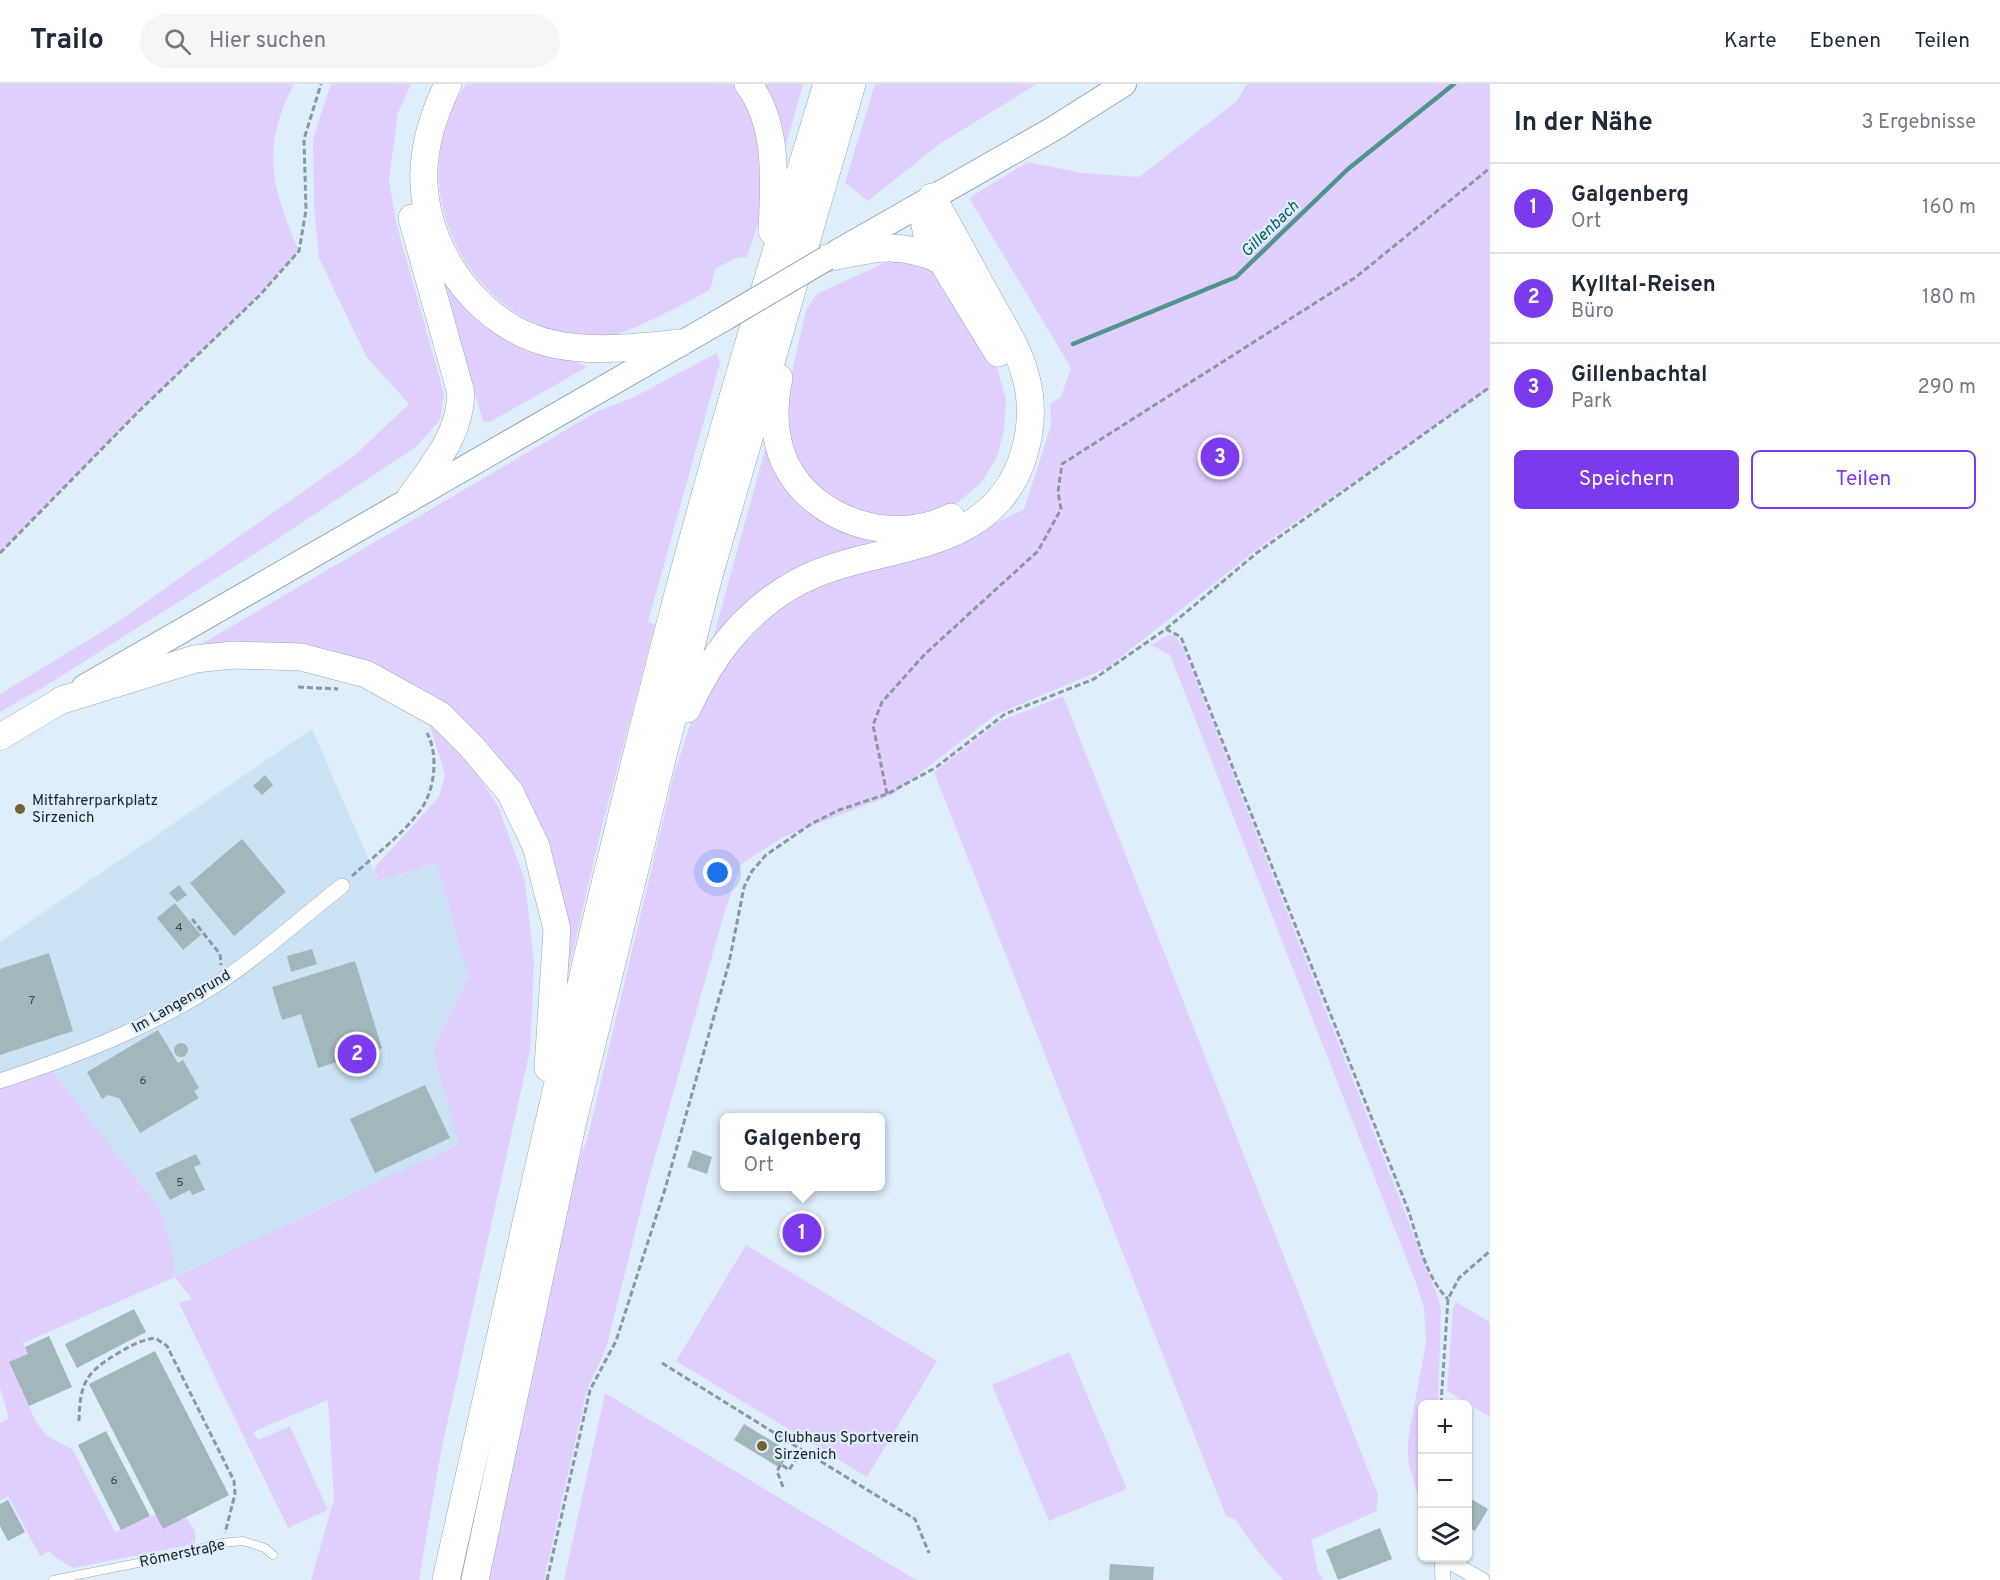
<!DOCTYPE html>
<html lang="de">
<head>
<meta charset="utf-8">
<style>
  body { margin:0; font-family:Overpass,sans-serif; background:#f6f6f7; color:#1f2937 }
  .controls { position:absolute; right:18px; bottom:18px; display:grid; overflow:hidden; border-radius:9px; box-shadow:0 2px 4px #0004 }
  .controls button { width:54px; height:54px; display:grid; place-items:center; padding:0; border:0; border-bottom:2px solid #e0e1e3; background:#fff; color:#1f2937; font:30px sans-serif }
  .you { position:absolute; left:718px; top:789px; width:21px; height:21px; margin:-15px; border:4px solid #fff; border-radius:50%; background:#1a73e8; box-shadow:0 0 0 9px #1a73e833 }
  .badge { display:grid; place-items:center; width:39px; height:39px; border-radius:50%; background:#7c3aed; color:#fff; font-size:20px; font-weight:700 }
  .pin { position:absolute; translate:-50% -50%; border:3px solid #fff; box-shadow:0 2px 6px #0006 }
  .popup { position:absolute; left:720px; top:1029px; width:165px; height:78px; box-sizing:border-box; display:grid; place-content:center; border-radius:9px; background:#fff; filter:drop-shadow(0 2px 4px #0005); font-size:20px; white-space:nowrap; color:#747a83 }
  .popup b { font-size:22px; color:#1f2937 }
  .popup::after { content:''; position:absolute; left:50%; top:100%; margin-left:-12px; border:12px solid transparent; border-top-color:#fff }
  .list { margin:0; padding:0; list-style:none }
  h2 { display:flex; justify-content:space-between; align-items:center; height:78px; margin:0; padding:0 24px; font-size:26px }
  h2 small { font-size:20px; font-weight:400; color:#747a83 }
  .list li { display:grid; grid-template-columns:39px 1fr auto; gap:18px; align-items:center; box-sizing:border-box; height:90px; padding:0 24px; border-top:2px solid #e0e1e3 }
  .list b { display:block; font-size:22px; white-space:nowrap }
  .list p { margin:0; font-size:20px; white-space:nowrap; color:#747a83 }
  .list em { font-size:20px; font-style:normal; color:#747a83 }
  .actions { display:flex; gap:12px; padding:18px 24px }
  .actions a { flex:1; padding:14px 0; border:2px solid #7c3aed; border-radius:9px; text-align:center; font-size:21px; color:#7c3aed }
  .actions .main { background:#7c3aed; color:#fff }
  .icon { flex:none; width:33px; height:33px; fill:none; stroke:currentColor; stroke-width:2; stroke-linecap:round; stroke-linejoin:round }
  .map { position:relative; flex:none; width:1490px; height:1496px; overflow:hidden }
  header { display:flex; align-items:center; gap:36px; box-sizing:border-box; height:84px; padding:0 30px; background:#fff; border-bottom:2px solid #e0e1e3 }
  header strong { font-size:28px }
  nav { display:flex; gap:33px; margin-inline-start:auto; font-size:21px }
  .search { width:420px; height:54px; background:#f6f6f7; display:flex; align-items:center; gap:15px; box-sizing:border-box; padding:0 21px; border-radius:33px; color:#747a83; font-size:22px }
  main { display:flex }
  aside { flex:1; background:#fff }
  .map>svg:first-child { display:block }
</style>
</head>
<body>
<header>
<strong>Trailo</strong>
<div class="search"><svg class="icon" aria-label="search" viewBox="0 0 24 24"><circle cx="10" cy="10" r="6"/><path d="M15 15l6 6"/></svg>Hier suchen</div>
<nav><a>Karte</a><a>Ebenen</a><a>Teilen</a></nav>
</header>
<main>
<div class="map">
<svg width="1490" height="1496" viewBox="0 0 1490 1496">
  <rect width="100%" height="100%" fill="#deeefb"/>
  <!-- built -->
  <path fill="#cce3f5" d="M312,645L378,797L437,779L468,893L432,965L460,1060L175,1193L0,1269V858Z"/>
  <!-- green -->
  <path fill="#e1d0ff" d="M0,0H294C260,65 272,103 299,167L260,211L138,328L0,469Z
    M331,0H411L398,29L389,96L396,138L444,310L440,336L416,363L256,469L47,601L0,628V610L116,539L355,371L409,320L366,272L319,174L314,123L313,55Z
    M466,0H740L759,41L764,122L747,173L736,174L715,185L710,206C689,217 621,254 601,254C475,254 393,105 466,0Z
    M764,0H803L786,61L780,35Z
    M875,0H1037L941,59L868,117L845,99Z
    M1247,0H1490V304L1264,460L1107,584L995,631L892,711L783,753L741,780L724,830L647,1101L606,1264L587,1306L544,1496H485L574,1089L587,1056L674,690L697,620L720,576L785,514L839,491L927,472L1024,425L1051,342L1050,320L1061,313L1071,284L969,114L1028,78L1082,89L1139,93L1237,17Z
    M899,172L939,188L997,283L1006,316L1004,346L997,373L981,399L957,419L931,433L901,440L837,423L793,375L786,314L806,226L817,210Z
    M446,195C463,210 512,258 529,264C539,268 583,279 587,283L490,338L483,337L442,197Z
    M717,269L720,279L648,538L655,541L600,750L568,889L555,786L434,616L198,562L598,327L632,314Z
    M768,355L784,389L902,453L712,558Z
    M1168,551L1175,552L1183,563L1437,1210L1441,1225L1438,1320H1422V1427L1408,1376V1355L1426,1259L1424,1224L1416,1199L1170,571L1151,561Z
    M1063,612L1378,1411L1377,1427L1311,1456L1318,1488L1324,1496H1283L1259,1469L1235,1435L1226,1432L934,688L1000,637Z
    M429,639L470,678L499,724L525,797L534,879L530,966L441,1367L419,1496H311L334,1415L328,1316L253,1348L258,1356L290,1342L328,1426L288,1444L179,1219L192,1215L175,1193L23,1259L28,1270L10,1279L35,1336L46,1351L73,1366L115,1448L156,1430L163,1445L186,1433L195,1447V1460L73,1484L53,1472L50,1467L40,1472L8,1412L0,1417V1339L9,1334L0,1304V1004L53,988L158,1123L172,1160L175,1193L459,1060L432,965L468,893L437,779L378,797L374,784L439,713L445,690Z
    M746,1161L937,1277L867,1393L676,1277Z
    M1456,1218L1490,1238V1333L1447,1307L1453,1224Z
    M1069,1268L1127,1405L1049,1437L992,1301Z
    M605,1309L916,1496H564Z"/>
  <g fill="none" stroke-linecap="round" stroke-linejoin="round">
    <!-- stream -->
    <path stroke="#50958d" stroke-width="4.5" d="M1073,260L1236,193L1348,85L1454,0"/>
  </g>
  <!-- building -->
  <path fill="#a1b7bb" d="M265,691L273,701L262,711L253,702Z
    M242,755L286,808L234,852L190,799Z
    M179,801L187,811L177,818L169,809Z
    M175,819L201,851L183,866L157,834Z
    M312,865L317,880L291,888L287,872Z
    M49,869L73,947L0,971V885Z
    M355,877L382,964L318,984L301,930L282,936L272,903Z
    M158,946L178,979L183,976L199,1004L194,1007L199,1014L140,1049L119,1014L108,1011L102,1015L87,988Z
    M174 966a7 7 0 1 1 14 0a7 7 0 1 1-14 0Z
    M425,1001L450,1054L375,1089L350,1035Z
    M693,1066L712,1073L707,1090L687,1083Z
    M196,1070L201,1080L194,1083L205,1106L192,1111L190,1106L170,1116L155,1089Z
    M134,1225L146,1248L77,1284L65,1260Z
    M49,1252L72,1303L29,1322L9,1278L28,1270L25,1263Z
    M155,1267L229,1411L163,1445L89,1300Z
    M744,1340L790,1368L780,1384L734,1356Z
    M106,1347L150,1432L121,1446L78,1361Z
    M1468,1413L1488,1425L1475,1447L1468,1443Z
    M8,1416L25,1448L8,1457L0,1442V1420Z
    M1380,1444L1392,1475L1338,1496L1326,1466Z
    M1110,1480L1154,1483L1153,1496H1109Z"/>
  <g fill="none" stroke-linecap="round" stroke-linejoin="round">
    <defs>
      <path id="service" d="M53,1496L163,1474L221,1459L243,1457L265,1464L273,1471"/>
      <path id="minor" d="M0,997C76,972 153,942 220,898C262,870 302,833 342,802
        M1442,1474L1443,1496
        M1443,1474L1482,1496"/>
      <path id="primary" d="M837,168L1053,45L1124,0
        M84,603L727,233"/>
      <path id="trunk" d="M0,653L62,616"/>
      <path id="motorway" d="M448,0C433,32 422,65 424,101C428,172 481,244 553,260C595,269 638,263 680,259
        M748,0C779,40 774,99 772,147
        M932,113L924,134L927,153L998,269
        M827,174C870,165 898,156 940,176
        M779,294C773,322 773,352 785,379C813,437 894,463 951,433
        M410,414C434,380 460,351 461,309L412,134
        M62,616L195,575L233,571L301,573L366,590L440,631L471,662L510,708L536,762L557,845L548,984
        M687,625C712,571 745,527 798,498C876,456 992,476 1024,370C1032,343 1033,317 1025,290C1018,264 1002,240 989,216C970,182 952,147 932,113
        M446,1496C517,1178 587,859 669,544C717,361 772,180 827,0
        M475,1496L573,1037L660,683L710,488L852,0"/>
    </defs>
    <!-- service casing -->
    <use href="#service" stroke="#98a7b4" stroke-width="9"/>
    <!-- minor casing -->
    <use href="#minor" stroke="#98a7b4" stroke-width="16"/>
    <!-- primary casing -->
    <use href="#primary" stroke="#98a7b4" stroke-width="26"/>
    <!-- trunk casing -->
    <use href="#trunk" stroke="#98a7b4" stroke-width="27"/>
    <!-- motorway casing -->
    <use href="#motorway" stroke="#98a7b4" stroke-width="28"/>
    <!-- path -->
    <path stroke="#8b97a1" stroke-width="3" stroke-dasharray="6 3" stroke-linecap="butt" d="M0,469L138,328L260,211L299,167L306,126L304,55L321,0
      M1166,545L1258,468L1490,303
      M298,603L338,605
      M887,710L873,641L882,618L925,570L1038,467L1061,425L1058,408L1062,380L1356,193L1490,84
      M352,792C374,772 401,752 419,728C435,708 439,671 427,649
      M192,835L220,870L221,881
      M662,1279L802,1366
      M1441,1320L1448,1215L1459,1194L1490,1167
      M79,1337C80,1298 86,1288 120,1268C132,1261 141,1256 155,1254L167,1262L234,1397L235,1410L225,1449
      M783,1403L777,1387L781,1380L789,1386L802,1366L915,1435L929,1469
      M547,1496L590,1306L616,1257L665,1105L729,879L744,803L752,787L766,771L811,740L839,726L887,710L935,684L1005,630L1094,595L1166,545L1181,553L1407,1123C1418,1153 1425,1193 1448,1215"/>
    <!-- service -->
    <use href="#service" stroke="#fff" stroke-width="8"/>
    <!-- minor -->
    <use href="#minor" stroke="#fff" stroke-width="15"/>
    <!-- primary -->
    <use href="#primary" stroke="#fff" stroke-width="24"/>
    <!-- trunk -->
    <use href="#trunk" stroke="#fff" stroke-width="26"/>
    <!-- motorway -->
    <use href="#motorway" stroke="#fff" stroke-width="27"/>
    <defs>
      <path id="primary-bridge" d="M727,233L827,174"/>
    </defs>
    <!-- primary-bridge casing -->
    <use href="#primary-bridge" stroke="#98a7b4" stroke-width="26" stroke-linecap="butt"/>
    <!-- primary-bridge -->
    <use href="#primary-bridge" stroke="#fff" stroke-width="24"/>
  </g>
  <!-- markers -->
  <g fill="#716330" stroke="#deeefb" stroke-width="2">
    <circle cx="20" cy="725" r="6"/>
    <circle cx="762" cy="1362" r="6"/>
  </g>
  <g text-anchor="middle" stroke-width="4.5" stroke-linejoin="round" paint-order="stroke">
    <!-- number labels -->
    <g font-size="12" fill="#3c464b">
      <text x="179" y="847">4</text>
      <text x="32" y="920">7</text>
      <text x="143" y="1000">6</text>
      <text x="180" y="1102">5</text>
      <text x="114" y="1400">6</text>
    </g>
    <!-- poi labels -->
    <g font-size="15" fill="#1b2126" stroke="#deeefb" text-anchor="start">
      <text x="32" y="721">Mitfahrerparkplatz<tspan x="32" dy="17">Sirzenich</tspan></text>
      <text x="774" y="1358">Clubhaus Sportverein<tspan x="774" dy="17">Sirzenich</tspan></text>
    </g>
    <!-- street labels -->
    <g font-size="15" fill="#1b2126" stroke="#deeefb">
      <text transform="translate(181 917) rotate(-30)" y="5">Im Langengrund</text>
      <text transform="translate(182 1469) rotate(-12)" y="5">Römerstraße</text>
    </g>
    <!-- water labels -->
    <g font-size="16" font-style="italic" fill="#055d54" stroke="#deeefb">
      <text transform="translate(1269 144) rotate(-44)" y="6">Gillenbach</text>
    </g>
  </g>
</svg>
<div class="controls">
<button>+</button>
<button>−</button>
<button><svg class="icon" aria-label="layers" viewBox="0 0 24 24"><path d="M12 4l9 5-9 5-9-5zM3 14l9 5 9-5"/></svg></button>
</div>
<div class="you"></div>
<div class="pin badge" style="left:802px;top:1149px">1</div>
<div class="popup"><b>Galgenberg</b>Ort</div>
<div class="pin badge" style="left:357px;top:970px">2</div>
<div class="pin badge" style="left:1220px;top:373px">3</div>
</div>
<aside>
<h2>In der Nähe<small>3 Ergebnisse</small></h2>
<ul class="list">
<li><span class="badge">1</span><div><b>Galgenberg</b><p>Ort</p></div><em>160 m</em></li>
<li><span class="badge">2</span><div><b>Kylltal-Reisen</b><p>Büro</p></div><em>180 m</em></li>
<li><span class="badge">3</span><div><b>Gillenbachtal</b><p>Park</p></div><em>290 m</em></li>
</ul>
<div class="actions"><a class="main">Speichern</a><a>Teilen</a></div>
</aside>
</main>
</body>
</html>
